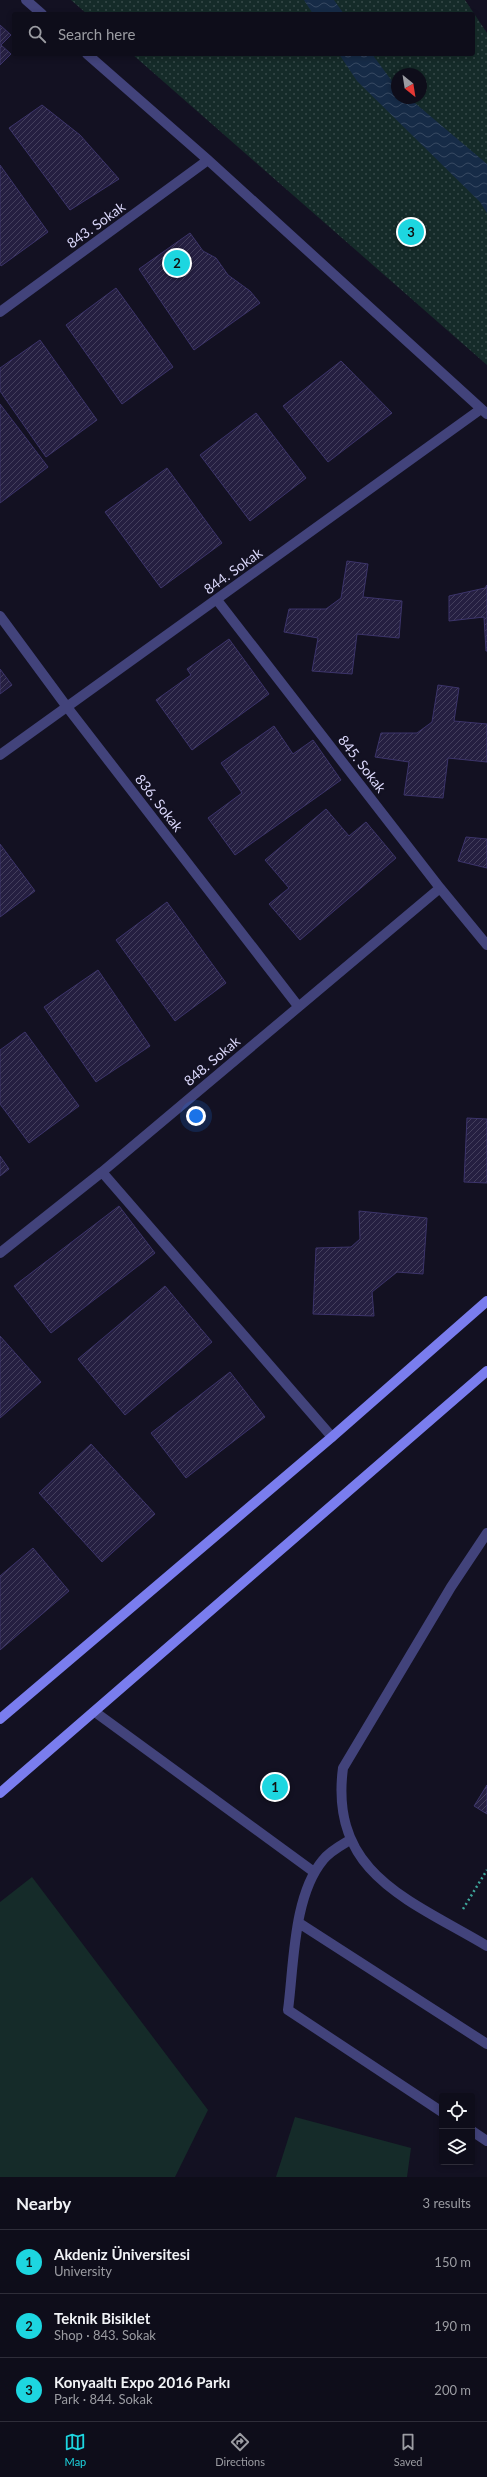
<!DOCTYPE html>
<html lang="en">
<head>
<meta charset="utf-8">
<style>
  body { margin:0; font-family:Lato,sans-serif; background:#1c1b27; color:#f1f3f6 }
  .controls { position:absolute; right:12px; bottom:12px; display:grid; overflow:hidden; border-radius:4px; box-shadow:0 2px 6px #0003 }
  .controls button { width:36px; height:36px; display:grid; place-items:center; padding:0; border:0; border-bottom:1px solid #2e2d39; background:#0e0d1a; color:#f1f3f6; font:20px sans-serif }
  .compass { position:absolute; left:391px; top:68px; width:36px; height:36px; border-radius:50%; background:#0e0d1a; box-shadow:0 2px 6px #0003; rotate:150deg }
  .you { position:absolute; left:196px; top:1116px; width:14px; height:14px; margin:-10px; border:3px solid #fff; border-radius:50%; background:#1a73e8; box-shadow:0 0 0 6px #1a73e833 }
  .badge { display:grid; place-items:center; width:26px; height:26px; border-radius:50%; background:#1dd6e0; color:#111; font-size:13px; font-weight:700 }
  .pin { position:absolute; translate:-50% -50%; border:2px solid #fff; box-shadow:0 1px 4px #0006 }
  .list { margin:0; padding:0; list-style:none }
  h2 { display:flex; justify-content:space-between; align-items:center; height:52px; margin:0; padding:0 16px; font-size:17px }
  h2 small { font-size:13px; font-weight:400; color:#9b9ca2 }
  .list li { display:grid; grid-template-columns:26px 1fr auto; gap:12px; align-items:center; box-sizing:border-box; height:64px; padding:0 16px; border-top:1px solid #2e2d39 }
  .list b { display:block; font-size:15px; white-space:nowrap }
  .list p { margin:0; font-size:13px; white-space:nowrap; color:#9b9ca2 }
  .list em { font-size:13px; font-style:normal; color:#9b9ca2 }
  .icon { flex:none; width:22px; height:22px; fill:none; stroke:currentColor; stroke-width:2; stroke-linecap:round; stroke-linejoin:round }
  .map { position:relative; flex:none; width:487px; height:2177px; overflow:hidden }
  .search { position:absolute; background:#0e0d1a; box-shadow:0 2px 6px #0003; left:12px; right:12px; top:12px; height:44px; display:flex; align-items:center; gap:10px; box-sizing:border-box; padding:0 14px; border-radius:4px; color:#9b9ca2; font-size:15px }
  .sheet { height:244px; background:#0e0d1a }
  nav { display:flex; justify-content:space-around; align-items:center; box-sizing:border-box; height:56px; border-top:1px solid #2e2d39; background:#0e0d1a; font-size:11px; color:#9b9ca2 }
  nav a { display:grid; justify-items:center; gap:2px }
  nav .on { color:#1dd6e0 }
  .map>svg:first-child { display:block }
</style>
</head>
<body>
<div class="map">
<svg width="487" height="2177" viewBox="0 0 487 2177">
  <defs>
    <pattern id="park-dots" width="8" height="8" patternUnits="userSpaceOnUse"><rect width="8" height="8" fill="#152b29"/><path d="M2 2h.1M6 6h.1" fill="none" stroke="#364949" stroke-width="1.8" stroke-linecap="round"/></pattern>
    <pattern id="water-waves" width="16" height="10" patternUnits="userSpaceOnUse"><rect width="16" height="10" fill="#162b47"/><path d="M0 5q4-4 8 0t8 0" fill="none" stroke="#374962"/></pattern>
    <pattern id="building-hatch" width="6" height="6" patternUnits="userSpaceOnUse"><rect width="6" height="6" fill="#251f41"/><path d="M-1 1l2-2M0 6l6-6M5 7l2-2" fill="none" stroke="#443f5d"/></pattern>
  </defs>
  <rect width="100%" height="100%" fill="#131122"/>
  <!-- grass -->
  <path fill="#152b29" d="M32,1877L208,2110L175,2177H0V1902Z
    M295,2117L411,2148L407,2177H276Z"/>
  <!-- park -->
  <path fill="url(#park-dots)" fill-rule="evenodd" d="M71,0H465L487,33V365L132,54H473V14H87ZM397,74H421V98H397Z"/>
  <!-- water -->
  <path fill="url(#water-waves)" d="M304,0H334L344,14H313Z
    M339,54H372L397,88V98H409L487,164V213L480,202L357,81Z"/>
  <!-- building -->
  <path fill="url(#building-hatch)" stroke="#3c346a" d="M0,25L11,35L1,45L11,54L0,65Z
    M42,105L80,135L119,179L70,210L9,128Z
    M0,165L48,232L1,266L0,264Z
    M190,233L203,251L216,258L228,275L250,291L260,303L194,350L139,269Z
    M116,288L173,367L122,404L66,325Z
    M40,340L97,420L46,457L0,391V368Z
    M341,361L392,413L328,462L283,406Z
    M0,404L48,467L0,503Z
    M256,413L306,478L250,521L200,455Z
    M167,468L222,543L161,588L105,512Z
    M347,561L368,564L363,597L402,601L399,638L357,634L352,674L312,671L318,638L284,632L289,609H326L341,598Z
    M487,585V651H486L484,617L449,621V596L485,588Z
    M229,639L269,694L192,750L156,700L191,675L187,669Z
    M0,669L12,685L0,694Z
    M438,685L459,688L454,721L487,724V762L448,758L443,798L404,795L409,762L375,757L381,733H417L432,722Z
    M274,726L293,754L313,740L341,780L235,855L208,818L242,793L221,763Z
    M326,809L349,836L366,822L396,858L300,940L269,904L289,888L265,860Z
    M466,837L487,839V868L458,861Z
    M0,844L35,891L0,917Z
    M167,902L226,983L175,1021L116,940Z
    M98,970L150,1046L96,1082L44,1007Z
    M25,1032L79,1106L29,1143L0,1104V1050Z
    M467,1118L487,1119V1183L464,1182Z
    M0,1156L9,1169L0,1176Z
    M119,1206L155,1253L51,1333L14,1286Z
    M359,1211L427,1218L423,1274L397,1272L372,1292L374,1316L313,1314L316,1248L351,1247L360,1239Z
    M165,1286L212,1342L125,1415L78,1359Z
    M0,1336L41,1382L0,1418Z
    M230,1372L265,1417L186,1478L151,1433Z
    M91,1444L155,1514L102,1562L39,1493Z
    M33,1548L69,1591L0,1650V1576Z
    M487,1785V1814L474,1806Z"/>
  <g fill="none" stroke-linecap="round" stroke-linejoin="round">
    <!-- path -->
    <path stroke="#3ea79c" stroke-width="2.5" stroke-dasharray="2 3" stroke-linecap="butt" d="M463,1909L487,1870"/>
    <!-- lane -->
    <path stroke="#42437b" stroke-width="10" d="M487,1533L451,1587L343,1768C329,1874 410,1900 487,1946
      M95,1712L314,1872
      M350,1840C340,1846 330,1851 323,1860C293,1896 294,1965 288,2010L442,2112
      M299,1923L487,2044
      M472,2131L487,2141"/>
    <!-- street -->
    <path stroke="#42437b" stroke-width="10" d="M26,0L42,14
      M87,54L208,160L487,414
      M0,312L208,160
      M217,600L440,888L487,945
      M0,616L67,707L298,1006
      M0,755L481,409
      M102,1172L332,1437
      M0,1253L102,1172L440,888"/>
    <!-- secondary -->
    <path stroke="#7a7dee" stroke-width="10" d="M0,1719L332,1437L487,1301
      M0,1793L487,1371"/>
  </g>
  <g text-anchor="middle" stroke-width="4" stroke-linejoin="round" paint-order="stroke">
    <!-- street labels -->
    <g font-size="14" fill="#dad7fa" stroke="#131122">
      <text transform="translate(96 225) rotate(-36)" y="5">843. Sokak</text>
      <text transform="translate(233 571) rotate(-36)" y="5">844. Sokak</text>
      <text transform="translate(362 764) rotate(52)" y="5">845. Sokak</text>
      <text transform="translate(159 803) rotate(52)" y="5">836. Sokak</text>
      <text transform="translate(212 1061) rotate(-40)" y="5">848. Sokak</text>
    </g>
  </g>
</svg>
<div class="controls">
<button><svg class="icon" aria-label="locate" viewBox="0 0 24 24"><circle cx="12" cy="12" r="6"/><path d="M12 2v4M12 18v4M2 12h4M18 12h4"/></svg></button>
<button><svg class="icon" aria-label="layers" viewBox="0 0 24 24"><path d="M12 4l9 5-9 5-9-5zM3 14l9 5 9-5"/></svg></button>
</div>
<svg class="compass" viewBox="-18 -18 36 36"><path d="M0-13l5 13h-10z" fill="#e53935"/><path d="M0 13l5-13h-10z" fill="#9b9ca2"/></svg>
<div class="you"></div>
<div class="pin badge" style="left:275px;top:1787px">1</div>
<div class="pin badge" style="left:177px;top:263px">2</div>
<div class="pin badge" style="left:411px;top:232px">3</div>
<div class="search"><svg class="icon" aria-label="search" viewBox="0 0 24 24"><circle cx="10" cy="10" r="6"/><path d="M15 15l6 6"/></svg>Search here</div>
</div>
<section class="sheet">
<h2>Nearby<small>3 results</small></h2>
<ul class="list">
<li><span class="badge">1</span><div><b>Akdeniz Üniversitesi</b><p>University</p></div><em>150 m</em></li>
<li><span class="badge">2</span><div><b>Teknik Bisiklet</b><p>Shop · 843. Sokak</p></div><em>190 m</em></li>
<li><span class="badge">3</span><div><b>Konyaaltı Expo 2016 Parkı</b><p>Park · 844. Sokak</p></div><em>200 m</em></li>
</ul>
</section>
<nav>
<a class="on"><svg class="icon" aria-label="map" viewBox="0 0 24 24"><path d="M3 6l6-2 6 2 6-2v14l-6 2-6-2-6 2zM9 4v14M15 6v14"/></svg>Map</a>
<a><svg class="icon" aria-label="directions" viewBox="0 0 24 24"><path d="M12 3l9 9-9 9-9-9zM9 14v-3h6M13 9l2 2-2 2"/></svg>Directions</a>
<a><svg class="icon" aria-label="saved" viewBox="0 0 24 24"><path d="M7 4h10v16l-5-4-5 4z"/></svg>Saved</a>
</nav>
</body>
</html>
